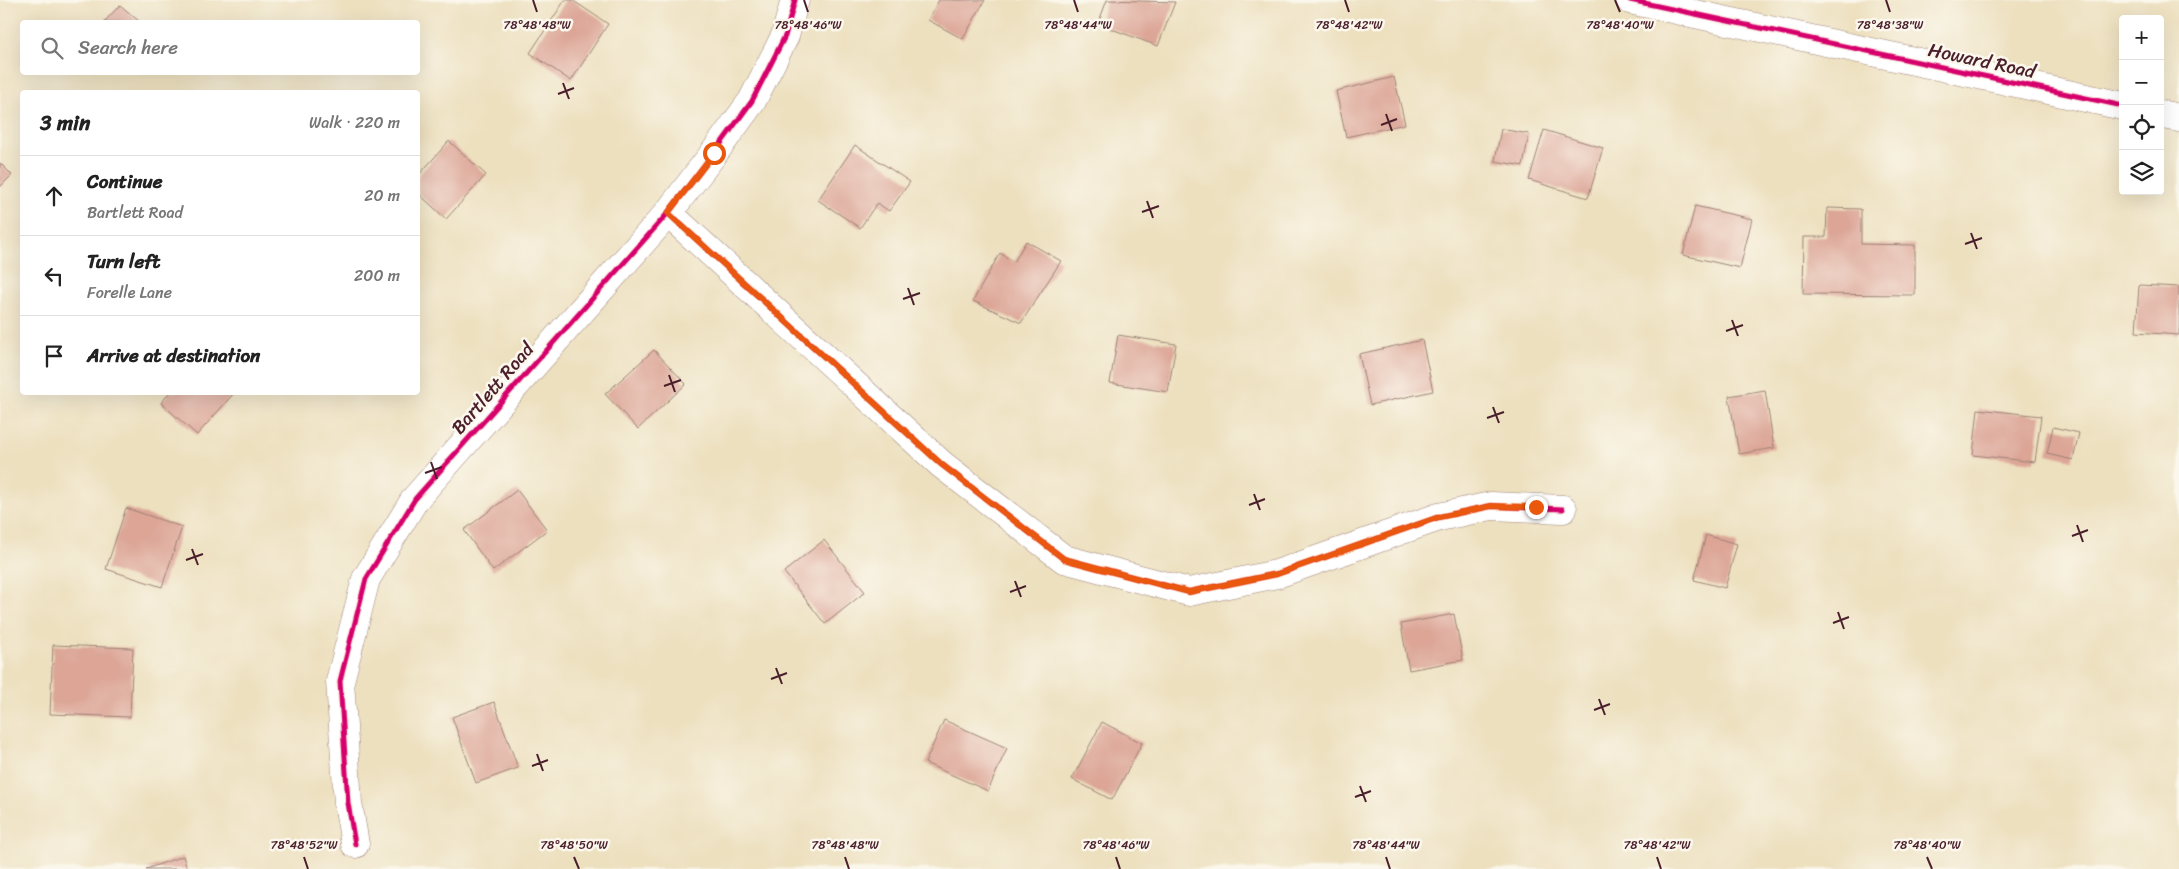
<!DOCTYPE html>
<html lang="en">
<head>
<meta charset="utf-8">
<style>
  body { margin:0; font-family:Sriracha,sans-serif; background:#f6f6f6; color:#222 }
  .controls { position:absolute; right:15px; top:15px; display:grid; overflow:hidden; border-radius:5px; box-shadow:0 5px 20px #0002 }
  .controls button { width:45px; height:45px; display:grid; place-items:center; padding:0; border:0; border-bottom:1px solid #e0e0e0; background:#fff; color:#222; font:25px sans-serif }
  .stop { position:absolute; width:15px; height:15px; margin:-11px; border:4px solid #ea580c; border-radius:50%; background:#fff }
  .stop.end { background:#ea580c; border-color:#fff; box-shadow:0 1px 5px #0008 }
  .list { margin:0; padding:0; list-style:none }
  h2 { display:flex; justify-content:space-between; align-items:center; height:65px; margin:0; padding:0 20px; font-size:21px }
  h2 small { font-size:16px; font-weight:400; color:#767676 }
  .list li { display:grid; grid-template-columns:32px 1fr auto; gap:15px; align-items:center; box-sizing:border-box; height:80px; padding:0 20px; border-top:1px solid #e0e0e0 }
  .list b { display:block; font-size:19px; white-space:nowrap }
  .list p { margin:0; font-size:16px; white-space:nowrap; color:#767676 }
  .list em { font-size:16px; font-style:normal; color:#767676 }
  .icon { flex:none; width:28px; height:28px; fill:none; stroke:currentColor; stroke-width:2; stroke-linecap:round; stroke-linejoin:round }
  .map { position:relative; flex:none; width:2179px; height:869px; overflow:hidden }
  .search { position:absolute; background:#fff; box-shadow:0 5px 20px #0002; left:20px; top:20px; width:400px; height:55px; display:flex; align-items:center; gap:12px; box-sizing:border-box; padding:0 18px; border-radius:5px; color:#767676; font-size:19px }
  .panel { position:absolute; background:#fff; box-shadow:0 5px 20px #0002; left:20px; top:90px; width:400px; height:305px; border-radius:5px }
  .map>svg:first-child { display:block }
</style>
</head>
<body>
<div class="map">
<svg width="2179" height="869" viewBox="0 0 2179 869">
  <rect width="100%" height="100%" fill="#fbf7ec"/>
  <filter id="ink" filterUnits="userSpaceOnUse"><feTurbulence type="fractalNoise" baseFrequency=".02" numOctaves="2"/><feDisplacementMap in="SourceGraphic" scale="10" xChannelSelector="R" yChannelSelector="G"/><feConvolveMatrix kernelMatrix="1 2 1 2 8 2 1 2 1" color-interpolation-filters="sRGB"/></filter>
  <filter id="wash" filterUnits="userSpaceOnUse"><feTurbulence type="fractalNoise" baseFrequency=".0096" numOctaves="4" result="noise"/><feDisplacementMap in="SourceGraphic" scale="20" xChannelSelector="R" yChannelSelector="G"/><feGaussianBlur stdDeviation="1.12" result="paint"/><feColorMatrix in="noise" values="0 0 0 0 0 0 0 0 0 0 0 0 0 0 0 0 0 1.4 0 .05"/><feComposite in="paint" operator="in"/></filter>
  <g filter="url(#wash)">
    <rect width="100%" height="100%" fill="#ede0bf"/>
    <g id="blocks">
      <!-- building -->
      <path fill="#dca596" d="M565,0H572L608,24L571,81L530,53Z
        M939,0H985L963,39L928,20Z
        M1107,0L1175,2L1158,46L1098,24Z
        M120,5L140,22H104Z
        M1394,77L1405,124L1346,137L1336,91Z
        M1501,129L1529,134L1523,166L1495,161Z
        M1544,130L1603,148L1588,198L1529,180Z
        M449,141L486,175L446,219L418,193V176Z
        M855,145L910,182L889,211L877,203L860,228L818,200Z
        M0,163L12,175L0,187Z
        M1695,206L1752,219L1740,268L1683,255Z
        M1827,208L1861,209V244L1915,245V295L1803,294L1804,237H1826Z
        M1026,241L1061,261L1021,323L973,301L1000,253L1014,262Z
        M2139,285L2179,287V335L2136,332Z
        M1118,335L1176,344L1168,392L1110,383Z
        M1422,340L1433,391L1370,405L1359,354Z
        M654,350L686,384L638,429L605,394Z
        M1765,390L1774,448L1739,454L1729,396Z
        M170,392H235L197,435L161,403Z
        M1978,409L2041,416L2035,462L1973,455Z
        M2053,427L2079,433L2073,460L2047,454Z
        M517,490L547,530L493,571L464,530Z
        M126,508L182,527L162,587L106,569Z
        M1706,535L1737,544L1725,588L1694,580Z
        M824,540L865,592L825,624L784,572Z
        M1454,614L1463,660L1409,670L1401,624Z
        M53,645L133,648L130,717L50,714Z
        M494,702L518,768L476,783L452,717Z
        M944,720L1007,748L988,791L925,763Z
        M1102,722L1142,743L1112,800L1072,779Z
        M183,856L187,869H146Z"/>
    </g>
  </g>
  <g filter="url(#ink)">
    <use href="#blocks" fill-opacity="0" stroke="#9c8075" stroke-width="1"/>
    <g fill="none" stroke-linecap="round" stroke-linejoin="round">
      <defs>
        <path id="minor" d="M1630,0L2123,106
          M2160,114L2179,118
          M668,213L941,464L1064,559L1189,592L1277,574L1439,517L1491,506L1563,509
          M355,844L348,803L340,681L366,579L415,499L668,213L714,153L752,101L785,36L795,0"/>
      </defs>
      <!-- minor casing -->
      <use href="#minor" stroke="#9c8075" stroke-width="29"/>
      <!-- minor -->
      <use href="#minor" stroke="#fff" stroke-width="28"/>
      <defs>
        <path id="cycleway" d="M1630,0L2123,106
          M668,213L941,464L1064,559L1189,592L1277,574L1439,517L1491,506L1563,509
          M355,844L348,803L340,681L366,579L415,499L668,213L714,153L752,101L785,36L795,0"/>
      </defs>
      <!-- cycleway casing -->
      <use href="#cycleway" stroke="#fbf7ec" stroke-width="8"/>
      <!-- cycleway -->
      <use href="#cycleway" stroke="#d6006c" stroke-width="5"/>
    </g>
  </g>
  <g fill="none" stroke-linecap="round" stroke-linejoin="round" filter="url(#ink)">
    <!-- route -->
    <path stroke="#ea580c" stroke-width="6" d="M714,153L668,213L941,464L1064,559L1189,592L1277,574L1439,517L1491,506L1536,507"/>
  </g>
  <!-- ticks -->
  <path fill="none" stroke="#4a1f2b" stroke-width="2" d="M533,0L537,12M804,0L808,12M1074,0L1078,12M1345,0L1349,12M1615,0L1620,12M1886,0L1890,12M563,83L569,99M558,94L574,88M1386,114L1392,131M1381,125L1397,119M1147,201L1153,218M1142,212L1159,206M1971,233L1977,249M1965,244L1982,238M908,288L914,305M903,299L920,293M1732,320L1738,336M1726,331L1743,325M669,375L675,392M664,386L681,380M1493,407L1499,423M1487,418L1504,412M431,462L437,479M425,473L442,467M1254,494L1260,510M1249,505L1265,499M2077,525L2083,542M2072,536L2088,530M192,549L198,565M186,560L203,554M1015,581L1021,597M1010,592L1026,586M1838,612L1844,629M1833,623L1849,617M776,668L782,684M771,679L787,673M1599,699L1605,715M1594,710L1610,704M537,754L543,771M532,766L548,760M1360,786L1366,802M1355,797L1371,791M304,857L308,869M574,857L579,869M845,857L849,869M1116,857L1120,869M1386,857L1390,869M1657,857L1661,869M1927,857L1932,869"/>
  <g text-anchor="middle" stroke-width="5" stroke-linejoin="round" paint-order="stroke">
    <!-- street labels -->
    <g font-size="19" fill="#4a1f2b" stroke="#fbf7ec">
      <text transform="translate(1982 60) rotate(12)" y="7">Howard Road</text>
      <text transform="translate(492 388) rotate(-49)" y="7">Bartlett Road</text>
    </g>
  </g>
  <g font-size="12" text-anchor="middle" fill="#4a1f2b" stroke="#fbf7ec" stroke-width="5" stroke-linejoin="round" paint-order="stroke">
    <text x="1890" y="29">78°48'38"W</text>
    <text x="537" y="29">78°48'48"W</text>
    <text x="808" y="29">78°48'46"W</text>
    <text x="1078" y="29">78°48'44"W</text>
    <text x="1349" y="29">78°48'42"W</text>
    <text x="1620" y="29">78°48'40"W</text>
    <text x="304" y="849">78°48'52"W</text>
    <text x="574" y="849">78°48'50"W</text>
    <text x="845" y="849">78°48'48"W</text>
    <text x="1116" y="849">78°48'46"W</text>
    <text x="1386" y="849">78°48'44"W</text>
    <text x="1657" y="849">78°48'42"W</text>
    <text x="1927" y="849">78°48'40"W</text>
  </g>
</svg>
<div class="controls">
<button>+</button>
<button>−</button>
<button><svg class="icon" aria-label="locate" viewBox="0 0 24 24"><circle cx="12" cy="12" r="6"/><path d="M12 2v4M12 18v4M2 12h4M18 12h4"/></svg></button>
<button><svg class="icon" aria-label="layers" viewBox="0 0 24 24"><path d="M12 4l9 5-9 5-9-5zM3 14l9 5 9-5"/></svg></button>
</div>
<div class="stop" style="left:714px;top:153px"></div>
<div class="stop end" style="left:1536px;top:507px"></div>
<div class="search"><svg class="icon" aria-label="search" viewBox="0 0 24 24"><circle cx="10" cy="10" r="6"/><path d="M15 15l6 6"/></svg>Search here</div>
<section class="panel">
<h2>3 min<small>Walk · 220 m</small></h2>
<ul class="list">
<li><svg class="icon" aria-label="ahead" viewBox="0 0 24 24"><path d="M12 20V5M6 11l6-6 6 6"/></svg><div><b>Continue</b><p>Bartlett Road</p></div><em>20 m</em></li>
<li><svg class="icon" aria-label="left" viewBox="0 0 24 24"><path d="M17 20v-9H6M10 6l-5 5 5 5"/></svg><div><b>Turn left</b><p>Forelle Lane</p></div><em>200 m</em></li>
<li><svg class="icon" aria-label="arrive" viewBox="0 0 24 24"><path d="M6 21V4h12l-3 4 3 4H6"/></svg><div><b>Arrive at destination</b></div></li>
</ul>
</section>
</div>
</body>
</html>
